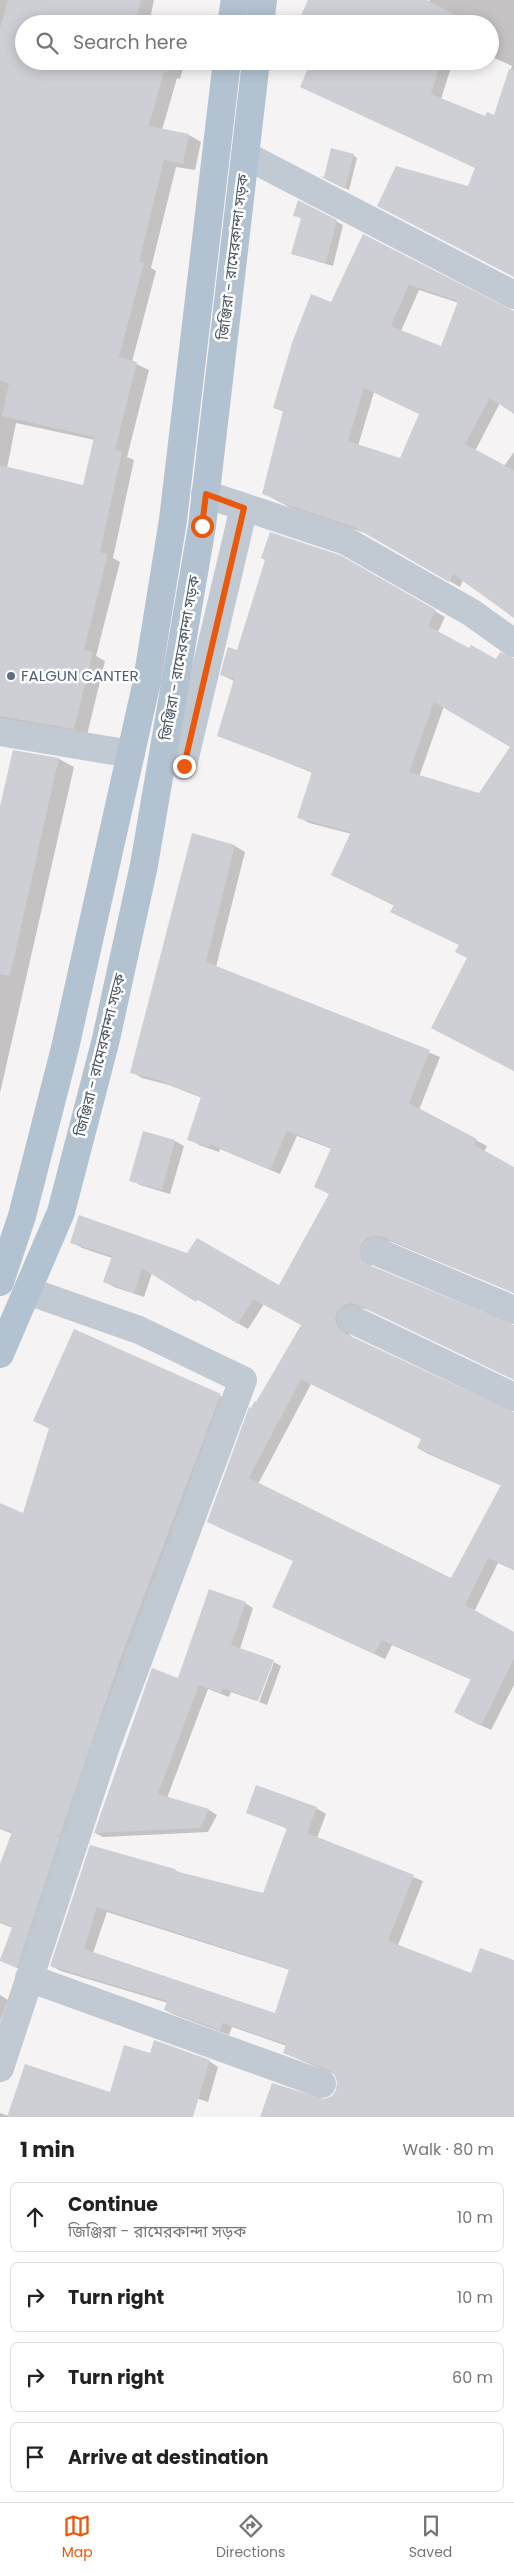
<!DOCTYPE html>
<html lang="en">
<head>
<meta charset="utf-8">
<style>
  body { margin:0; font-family:Poppins,"Noto Sans Bengali",sans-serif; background:#f2f2f2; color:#222 }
  .stop { position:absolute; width:15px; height:15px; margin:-11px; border:4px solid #ea580c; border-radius:50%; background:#fff }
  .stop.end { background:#ea580c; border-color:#fff; box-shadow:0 1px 5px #0008 }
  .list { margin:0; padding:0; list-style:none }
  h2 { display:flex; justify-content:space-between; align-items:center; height:65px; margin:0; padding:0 20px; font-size:21px }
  h2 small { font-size:16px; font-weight:400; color:#767676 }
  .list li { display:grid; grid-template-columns:32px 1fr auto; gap:15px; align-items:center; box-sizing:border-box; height:70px; margin:0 10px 10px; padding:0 10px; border:1px solid #e0e0e0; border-radius:8px }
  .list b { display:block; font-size:19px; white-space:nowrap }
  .list p { margin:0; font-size:16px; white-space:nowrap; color:#767676 }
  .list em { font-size:16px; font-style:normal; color:#767676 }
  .icon { flex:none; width:28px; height:28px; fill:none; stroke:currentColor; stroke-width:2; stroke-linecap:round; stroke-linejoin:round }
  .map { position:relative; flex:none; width:514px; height:2117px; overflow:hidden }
  .search { position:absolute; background:#fff; box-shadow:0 2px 12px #0003; left:15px; right:15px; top:15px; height:55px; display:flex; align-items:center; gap:12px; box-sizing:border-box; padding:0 18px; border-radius:28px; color:#767676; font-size:19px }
  .sheet { height:385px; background:#fff }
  nav { display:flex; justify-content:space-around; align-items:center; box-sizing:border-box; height:70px; border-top:1px solid #e0e0e0; background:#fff; font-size:14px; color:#767676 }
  nav a { display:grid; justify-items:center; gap:2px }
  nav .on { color:#ea580c }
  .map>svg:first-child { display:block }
</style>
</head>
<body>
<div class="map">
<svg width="514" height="2117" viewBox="0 0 514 2117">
  <rect width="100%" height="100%" fill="#f5f3f3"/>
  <!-- shadow -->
  <path fill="#0003" fill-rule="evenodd" d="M0,0H154L149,24H24V61H185L180,79L177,78L162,130L189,135L201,142L195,170L176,167L151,268L156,271L132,362L149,370L127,457L134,460L113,558L120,562L96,656L105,661L87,735L0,719ZM16,423L95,440L84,487L7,468Z
    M430,0H514V277L469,187L476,168L312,61H453L441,99L486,118L495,116L512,66L490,56V24H418Z
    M353,155L357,158L349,190L325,178Z
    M295,215L336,221L343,225L333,266L292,254L302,219Z
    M364,236L514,312V413L500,403L475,451L504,466L514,452V617L463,580L460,587L365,533L291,508L263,493L284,412L274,407L332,303ZM419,290L459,303L442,347L401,331ZM374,392L420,414L400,460L358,446Z
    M339,556L445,617L438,632L469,650L497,661L514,660V1070L468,958L460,945L395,906L342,880L352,834L309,823L299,817L313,773L218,735L234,681L222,675L238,652ZM444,706L511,746L480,795L419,777Z
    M14,752L59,759L74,767L0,1093V811Z
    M193,835L235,846L245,852L216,967L440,1057L419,1110L487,1146L484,1152L514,1168V1293L392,1242L384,1241L369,1260L372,1267L514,1326V1379L369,1310L361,1308L353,1311L345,1327L352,1338L514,1413V1491L428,1454L418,1448L422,1439L311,1384L258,1484L452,1580L514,1511V1570L498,1563L474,1612L514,1634V1685L491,1730L466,1718L472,1680L392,1645L385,1659L284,1612L294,1561L218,1527L257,1404L303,1325L264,1304L248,1329L152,1273L144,1297L114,1287L104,1281L112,1258L82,1248L72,1242L279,1286L330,1194L316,1187L332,1149L297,1136L280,1174L220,1149L219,1152L199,1145L189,1139L202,1098L169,1085L142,1078L132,1072Z
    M175,1141L184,1146L170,1194L140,1185L131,1180Z
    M220,1396L230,1401L26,1972L0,1960L13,1928L0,1923V1867L13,1834L0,1829V1504L24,1514L50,1429L35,1421Z
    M245,1603L253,1608L240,1649L272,1660L257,1701L231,1692L229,1697L208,1689L167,1798L209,1810L217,1815L208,1832L103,1837L95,1833L179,1680Z
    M274,1662L281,1666L267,1705L259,1702Z
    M316,1808L326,1814L317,1838L423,1881L398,1945L472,1974L514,1961V2117H261L333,2097L338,2089L339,2082L336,2075L284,2053L287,2046L232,2027L229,2035L175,2015L165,2010L168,2003L61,1971L51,1966L91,1847L175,1870L182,1874L264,1894L288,1829L248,1813ZM107,1912L290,1970L276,2014L93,1953Z
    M0,1995L8,2000L0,2022Z
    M150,2055L209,2061L218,2067L208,2102L167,2089L158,2117H0V2113L9,2116L110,2094Z"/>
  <!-- building -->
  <path fill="#cdcfd5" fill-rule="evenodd" d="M8,0H141L135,24H24V61H171L167,73L164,72L149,126L189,134L183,164L164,160L139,262L144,263L119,357L137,362L115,450L122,452L100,552L108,554L84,650L93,652L74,729L0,716V465L83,485L94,437L2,416L9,383L0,381V28Z
    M308,0H427L472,24H297Z
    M311,61H427L440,65L431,94L485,116L487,112L494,115L509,69L514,70V277L377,206L396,166L468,186L475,168L300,87Z
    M331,148L354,154L345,189L319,176L324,177Z
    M298,200L337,220L326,263L291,254L301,218L293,216Z
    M363,234L514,311V414L490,398L465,444L514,470V618L453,574L449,582L354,527L279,502L280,500L262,494L283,411L273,408L292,343L311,294L331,302ZM409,285L458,301L441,346L391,326ZM364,388L419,414L400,458L348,441Z
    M270,532L340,555L436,610L428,626L469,648L471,645L496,659L500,652L514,658V1071L431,1028L467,958L455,952L459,945L390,912L394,905L331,875L351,832L297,818L312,772L217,736L234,679L220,675L224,660L228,647L237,650L265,560L261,558ZM434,702L510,747L479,793L409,772Z
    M13,750L59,758L10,976L0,974V806Z
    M192,833L235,845L206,962L430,1050L409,1103L477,1139L474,1145L514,1167V1293L381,1236H373L366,1238L361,1244L360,1252L362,1260L369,1265L514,1325V1380L358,1305L350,1303L343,1306L337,1312L335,1320L338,1327L344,1333L514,1412V1569L488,1558L465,1605L514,1632V1659L481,1726L454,1712L471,1679L382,1640L374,1654L272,1607L293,1561L207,1522L249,1407L251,1408L255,1401L256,1402L301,1325L253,1299L238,1324L198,1299L196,1302L142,1268L134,1293L103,1282L112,1256L70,1243L79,1215L187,1253L197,1238L279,1285L329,1194L314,1187L331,1148L287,1131L270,1170L210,1144L209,1147L187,1140L201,1097L158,1080L130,1073ZM301,1379L421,1439L417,1448L501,1485L451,1578L249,1478Z
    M143,1131L175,1140L162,1190L129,1181Z
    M74,1329L221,1394L121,1657L60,1835H53L60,1837L17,1968L0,1961L12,1927L0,1922V1864L12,1832L0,1828V1503L23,1513L49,1428L33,1421Z
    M209,1589L246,1602L231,1645L274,1660L258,1701L223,1688L221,1693L199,1685L158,1794L209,1809L200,1828L94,1833L152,1668L178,1678Z
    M256,1785L317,1807L307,1833L414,1875L388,1941L471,1973L480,1948L514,1960V2117H260L272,2083L324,2099L332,2096L336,2090L337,2082L334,2074L327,2069L283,2053L286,2044L222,2023L220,2030L164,2010L167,2001L50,1966L90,1845L175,1869V1871L263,1893L287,1828L246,1813ZM97,1907L289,1969L275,2013L84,1949Z
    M154,2040L210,2060L193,2117H7L25,2064L110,2092L124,2045L150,2053Z"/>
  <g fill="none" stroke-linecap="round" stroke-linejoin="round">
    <!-- minor -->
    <path stroke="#c1cad2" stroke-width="28" d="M245,155L514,295
      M205,494L346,541L472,613L514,643
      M0,732L131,754
      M183,766L244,507
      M375,1251L514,1310
      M351,1319L514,1397
      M29,1978L322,2084
      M0,2068L106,1746L243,1380L139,1330L28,1291"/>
    <!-- major -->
    <path stroke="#b3c2d1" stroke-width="28" d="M231,24L235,0
      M260,24L263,0
      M0,1282L22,1216L65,1048L147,681L173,520L227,61
      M0,1354L61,1212L106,1039L144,865L202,526L256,61"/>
  </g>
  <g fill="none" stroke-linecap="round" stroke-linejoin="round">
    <!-- route -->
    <path stroke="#ea580c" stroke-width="6" d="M184,766L244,508L206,494L202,526"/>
  </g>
  <!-- markers -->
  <circle fill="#5c6f8a" stroke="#fff" stroke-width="2" cx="11" cy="676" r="5"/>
  <g text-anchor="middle" stroke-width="5" stroke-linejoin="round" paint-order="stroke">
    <!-- street labels -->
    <g font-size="15" fill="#4a5661" stroke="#fff">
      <text transform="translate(233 257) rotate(-83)" y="5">জিঞ্জিরা - রামেরকান্দা সড়ক</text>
      <text transform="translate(180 658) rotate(-80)" y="5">জিঞ্জিরা - রামেরকান্দা সড়ক</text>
      <text transform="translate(100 1055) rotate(-76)" y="5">জিঞ্জিরা - রামেরকান্দা সড়ক</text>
    </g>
    <!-- service labels -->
    <g font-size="15" fill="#4e5e75" stroke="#fff" text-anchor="start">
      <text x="21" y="681">FALGUN CANTER</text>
    </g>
  </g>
</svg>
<div class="stop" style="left:202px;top:526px"></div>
<div class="stop end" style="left:184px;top:766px"></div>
<div class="search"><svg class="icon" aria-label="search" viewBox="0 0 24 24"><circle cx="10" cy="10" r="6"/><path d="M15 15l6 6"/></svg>Search here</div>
</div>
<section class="sheet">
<h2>1 min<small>Walk · 80 m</small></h2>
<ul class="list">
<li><svg class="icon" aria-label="ahead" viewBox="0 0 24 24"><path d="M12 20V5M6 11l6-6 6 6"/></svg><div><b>Continue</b><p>জিঞ্জিরা - রামেরকান্দা সড়ক</p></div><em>10 m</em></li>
<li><svg class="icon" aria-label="right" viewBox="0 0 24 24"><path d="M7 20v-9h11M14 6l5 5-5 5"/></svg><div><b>Turn right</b></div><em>10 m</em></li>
<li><svg class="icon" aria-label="right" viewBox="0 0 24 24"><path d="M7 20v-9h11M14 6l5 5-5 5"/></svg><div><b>Turn right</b></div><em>60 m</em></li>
<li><svg class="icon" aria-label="arrive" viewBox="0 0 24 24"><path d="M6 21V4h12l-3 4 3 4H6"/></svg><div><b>Arrive at destination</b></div></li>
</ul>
</section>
<nav>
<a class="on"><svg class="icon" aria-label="map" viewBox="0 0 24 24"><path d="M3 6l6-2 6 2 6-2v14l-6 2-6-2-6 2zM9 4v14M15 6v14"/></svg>Map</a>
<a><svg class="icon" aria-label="directions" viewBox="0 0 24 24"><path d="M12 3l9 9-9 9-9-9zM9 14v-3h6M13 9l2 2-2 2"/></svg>Directions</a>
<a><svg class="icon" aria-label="saved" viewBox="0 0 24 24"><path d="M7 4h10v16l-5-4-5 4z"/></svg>Saved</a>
</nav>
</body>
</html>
